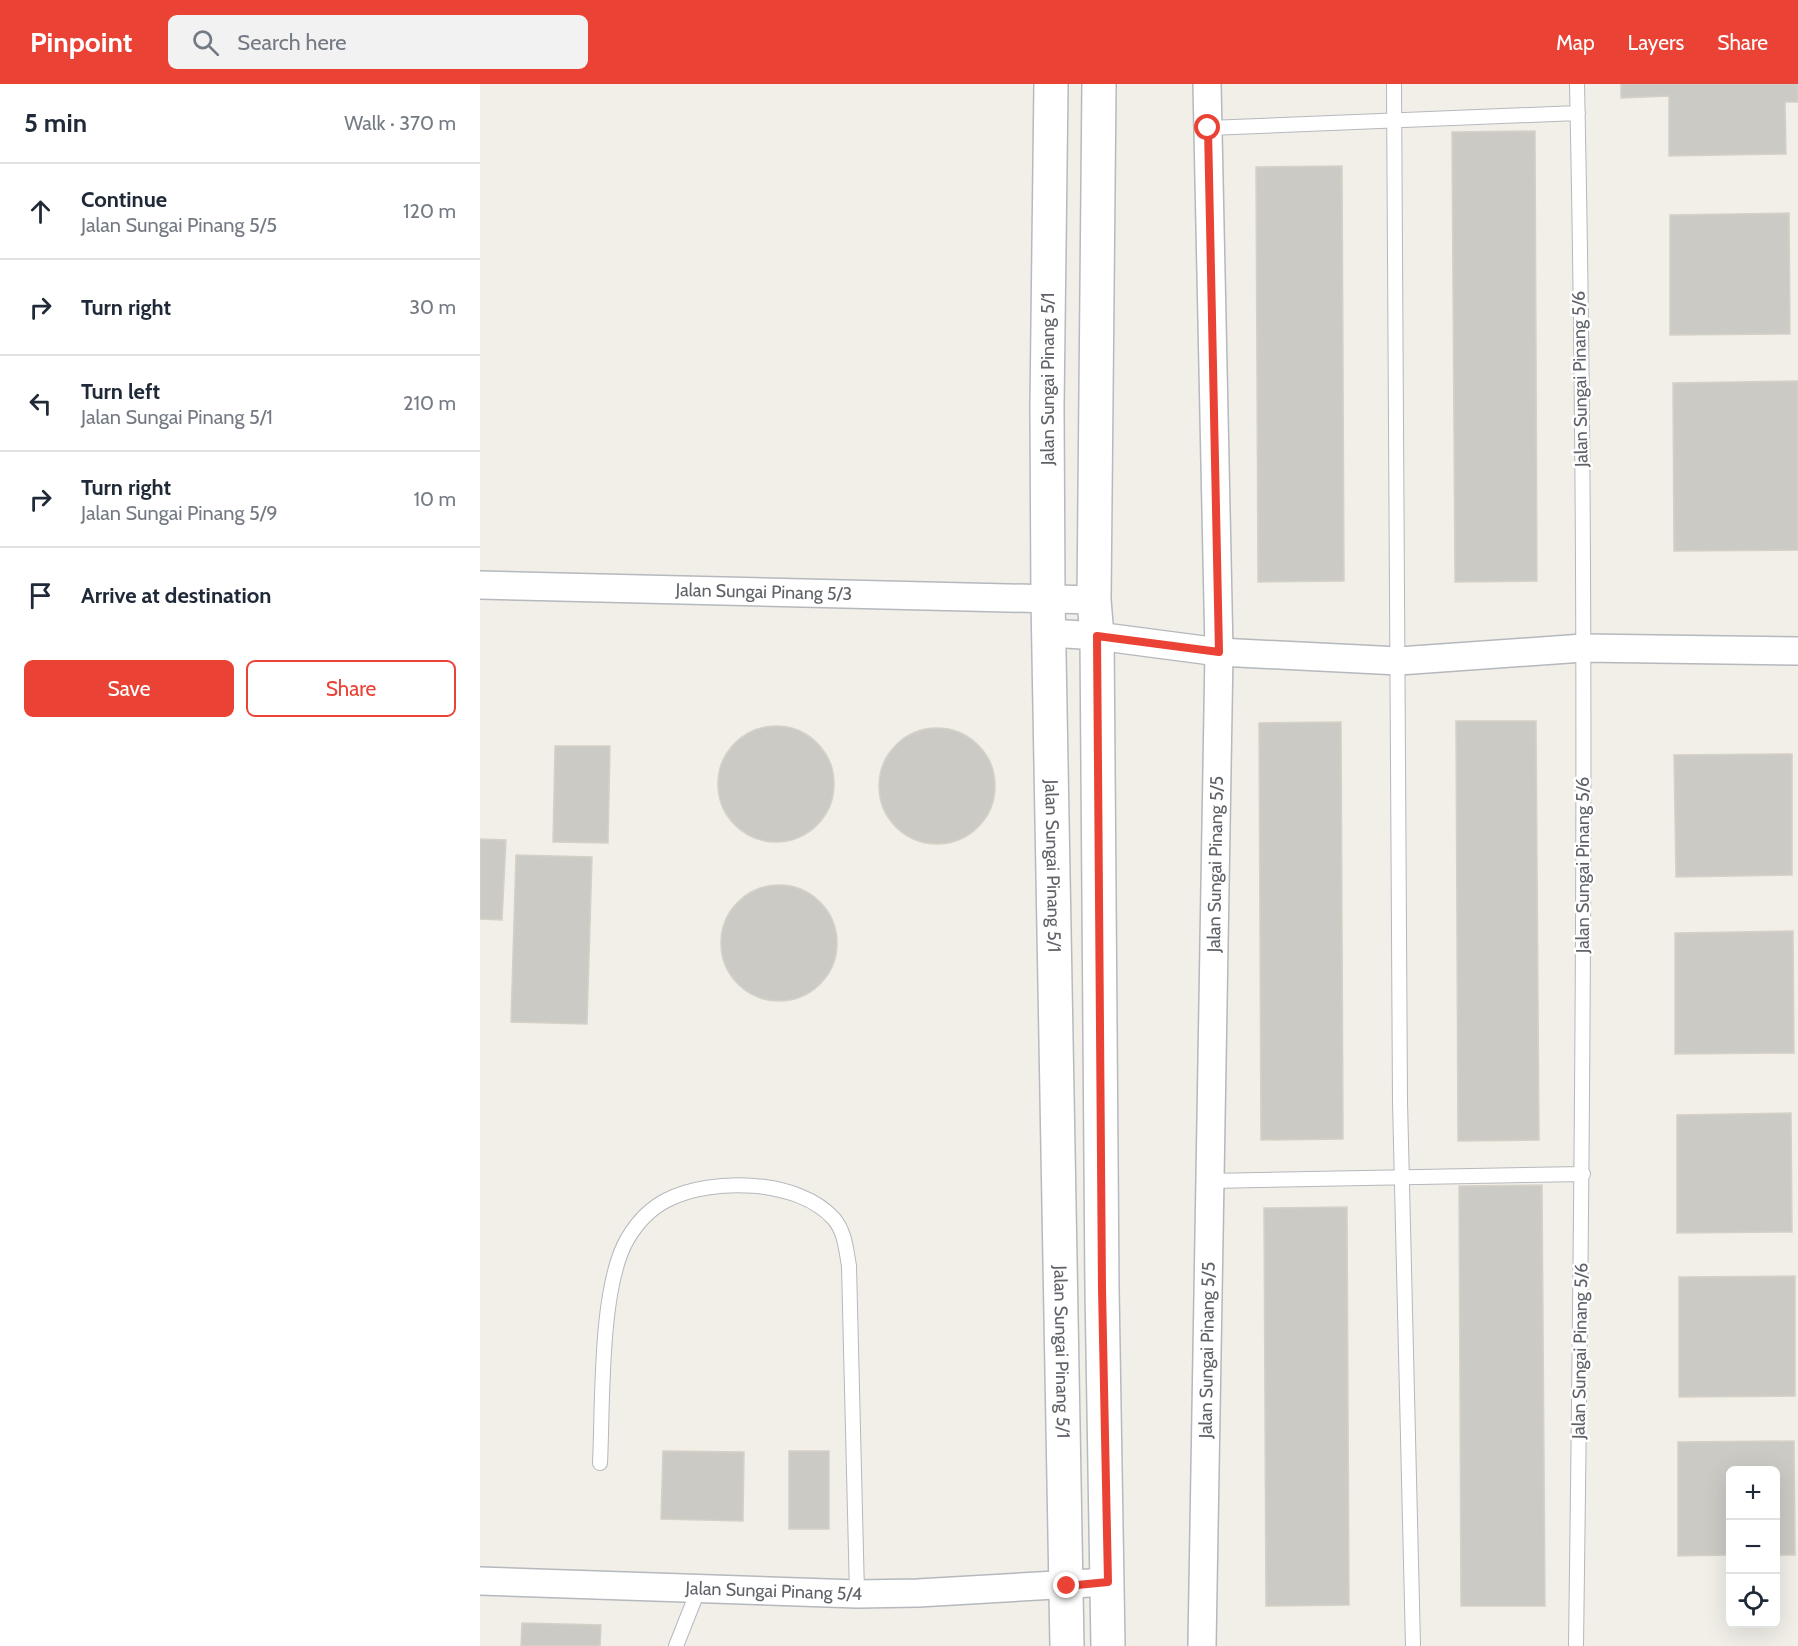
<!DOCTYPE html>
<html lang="en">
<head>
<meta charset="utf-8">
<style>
  body { margin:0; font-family:Cabin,sans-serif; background:#f2f2f3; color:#1f2937 }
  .controls { position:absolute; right:18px; bottom:18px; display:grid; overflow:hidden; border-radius:9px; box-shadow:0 6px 24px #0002 }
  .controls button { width:54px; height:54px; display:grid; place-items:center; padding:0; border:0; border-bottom:2px solid #e0e1e3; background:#fff; color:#1f2937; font:30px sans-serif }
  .stop { position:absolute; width:18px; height:18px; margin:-14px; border:4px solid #ea4335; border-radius:50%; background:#fff }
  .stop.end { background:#ea4335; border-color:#fff; box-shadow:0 2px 6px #0008 }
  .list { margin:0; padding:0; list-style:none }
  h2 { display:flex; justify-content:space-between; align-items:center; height:78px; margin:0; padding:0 24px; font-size:26px }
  h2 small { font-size:20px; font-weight:400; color:#747a83 }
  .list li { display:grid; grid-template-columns:39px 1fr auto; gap:18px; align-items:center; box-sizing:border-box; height:96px; padding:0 24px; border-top:2px solid #e0e1e3 }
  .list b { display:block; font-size:22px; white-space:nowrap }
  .list p { margin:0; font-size:20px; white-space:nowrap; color:#747a83 }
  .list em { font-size:20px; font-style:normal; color:#747a83 }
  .actions { display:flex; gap:12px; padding:18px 24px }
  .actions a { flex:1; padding:14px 0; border:2px solid #ea4335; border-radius:9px; text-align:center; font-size:21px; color:#ea4335 }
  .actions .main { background:#ea4335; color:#fff }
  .icon { flex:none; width:33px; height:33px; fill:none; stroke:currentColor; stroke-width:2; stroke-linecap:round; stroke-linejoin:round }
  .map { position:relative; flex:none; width:1318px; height:1562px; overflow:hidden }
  header { display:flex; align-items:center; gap:36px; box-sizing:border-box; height:84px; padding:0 30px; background:#ea4335; color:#fff }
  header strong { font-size:28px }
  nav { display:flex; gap:33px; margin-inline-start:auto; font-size:21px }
  .search { width:420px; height:54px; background:#f2f2f3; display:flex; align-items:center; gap:15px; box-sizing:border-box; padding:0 21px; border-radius:9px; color:#747a83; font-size:22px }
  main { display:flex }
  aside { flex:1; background:#fff }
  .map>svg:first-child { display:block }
</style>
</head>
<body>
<header>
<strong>Pinpoint</strong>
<div class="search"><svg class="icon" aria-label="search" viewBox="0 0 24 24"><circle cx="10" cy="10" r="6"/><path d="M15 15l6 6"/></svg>Search here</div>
<nav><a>Map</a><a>Layers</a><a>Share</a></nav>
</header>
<main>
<aside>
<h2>5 min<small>Walk · 370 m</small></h2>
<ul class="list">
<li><svg class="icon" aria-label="ahead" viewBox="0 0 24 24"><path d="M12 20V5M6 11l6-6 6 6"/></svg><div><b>Continue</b><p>Jalan Sungai Pinang 5/5</p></div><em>120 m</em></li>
<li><svg class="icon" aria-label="right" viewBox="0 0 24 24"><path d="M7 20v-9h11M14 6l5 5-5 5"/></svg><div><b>Turn right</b></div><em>30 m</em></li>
<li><svg class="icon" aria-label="left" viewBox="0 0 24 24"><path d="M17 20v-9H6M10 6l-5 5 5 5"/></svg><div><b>Turn left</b><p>Jalan Sungai Pinang 5/1</p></div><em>210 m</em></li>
<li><svg class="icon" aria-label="right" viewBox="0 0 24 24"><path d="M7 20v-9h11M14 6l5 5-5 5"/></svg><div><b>Turn right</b><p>Jalan Sungai Pinang 5/9</p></div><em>10 m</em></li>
<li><svg class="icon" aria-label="arrive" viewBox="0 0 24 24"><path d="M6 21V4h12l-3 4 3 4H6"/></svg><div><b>Arrive at destination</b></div></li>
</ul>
<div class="actions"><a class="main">Save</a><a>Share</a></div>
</aside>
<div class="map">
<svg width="1318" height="1562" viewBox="0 0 1318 1562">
  <rect width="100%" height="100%" fill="#f1efe8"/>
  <!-- building -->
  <path fill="#cccac5" stroke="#d6d1c6" stroke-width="1.5" d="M1141,0H1318V18H1305L1306,70L1189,72V12L1141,14Z
    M1055,47L1057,497L975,498L972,48Z
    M862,82L864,497L778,498L776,83Z
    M1309,129L1310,250L1190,251V131Z
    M1318,297V466L1194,467L1193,299Z
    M976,637H1056L1059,1056L978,1057Z
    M861,638L863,1055L781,1056L779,639Z
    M238 700a58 58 0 1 1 116 0a58 58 0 1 1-116 0Z
    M399 702a58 58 0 1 1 116 0a58 58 0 1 1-116 0Z
    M75,662H130L128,759L73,758Z
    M1312,670V791L1196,793L1194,671Z
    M0,755L26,756L22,836L0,835Z
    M36,771L112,773L107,940L31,938Z
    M241 859a58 58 0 1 1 116 0a58 58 0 1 1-116 0Z
    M1313,847L1314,969L1195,970V849Z
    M1311,1029L1312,1148L1197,1149V1031Z
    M1062,1101L1065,1522H981L979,1102Z
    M867,1123L869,1521L786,1522L784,1124Z
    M1315,1192V1312L1199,1313V1193Z
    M1314,1357L1315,1471H1296V1386H1250V1471L1198,1472V1358Z
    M183,1367L264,1368L263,1437L181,1435Z
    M309,1367H349V1445H309Z
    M42,1539L121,1541L120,1562H41Z"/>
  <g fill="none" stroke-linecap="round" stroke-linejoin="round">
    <defs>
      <path id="lane" d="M914,0L920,1017L933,1562
        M728,44L1098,29
        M729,1097L1103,1090
        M120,1379C123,1320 119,1202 148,1154C157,1139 171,1124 187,1116C232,1093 319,1095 354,1135C365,1148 366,1165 369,1182L377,1510
        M196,1562L219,1504
        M1096,1562C1103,1041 1108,521 1097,0"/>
      <g id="street">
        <path id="s1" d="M0,501L614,516"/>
        <path d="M571,549L617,552L739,568L919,577L1103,564L1318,567"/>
        <path id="s2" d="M0,1497L377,1510L438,1509L628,1498"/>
        <path id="s3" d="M722,1562L739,568L727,0"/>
      </g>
      <g id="secondary">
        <path id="s4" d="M571,0L567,323L568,515L587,1562"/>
        <path d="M619,0L614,516L617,552L622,1205L628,1562"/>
      </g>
    </defs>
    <!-- lane casing -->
    <use href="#lane" stroke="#b5b8bc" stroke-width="16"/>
    <!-- street casing -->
    <use href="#street" stroke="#b5b8bc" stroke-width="30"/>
    <!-- secondary casing -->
    <use href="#secondary" stroke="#b6babf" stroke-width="36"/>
    <!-- lane -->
    <use href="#lane" stroke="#fff" stroke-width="14"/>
    <!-- street -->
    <use href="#street" stroke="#fff" stroke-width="27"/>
    <!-- secondary -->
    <use href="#secondary" stroke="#fff" stroke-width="33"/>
  </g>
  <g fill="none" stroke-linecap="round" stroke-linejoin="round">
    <!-- route -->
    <path stroke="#ea4335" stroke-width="8" d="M587,1502L628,1498L622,1205L617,552L739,568L728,44"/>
  </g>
  <g text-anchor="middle" stroke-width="5" stroke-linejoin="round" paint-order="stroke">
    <!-- street labels -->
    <g font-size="18" fill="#5f6368" stroke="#fff">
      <text transform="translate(568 295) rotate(-90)" y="6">Jalan Sungai Pinang 5/1</text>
      <text transform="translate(1100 295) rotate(-91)" y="6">Jalan Sungai Pinang 5/6</text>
      <text dy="6" stroke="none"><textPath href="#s1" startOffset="284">Jalan Sungai Pinang 5/3</textPath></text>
      <text dy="6" stroke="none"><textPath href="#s4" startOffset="782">Jalan Sungai Pinang 5/1</textPath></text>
      <text dy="6" stroke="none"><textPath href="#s3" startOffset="782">Jalan Sungai Pinang 5/5</textPath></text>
      <text transform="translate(1103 781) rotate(-90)" y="6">Jalan Sungai Pinang 5/6</text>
      <text dy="6" stroke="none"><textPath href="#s4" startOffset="1268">Jalan Sungai Pinang 5/1</textPath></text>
      <text dy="6" stroke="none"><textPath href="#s3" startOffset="296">Jalan Sungai Pinang 5/5</textPath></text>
      <text transform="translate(1100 1267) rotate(-89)" y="6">Jalan Sungai Pinang 5/6</text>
      <text dy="6" stroke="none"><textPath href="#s2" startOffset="294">Jalan Sungai Pinang 5/4</textPath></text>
    </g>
  </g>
</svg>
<div class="controls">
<button>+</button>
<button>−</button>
<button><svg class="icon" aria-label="locate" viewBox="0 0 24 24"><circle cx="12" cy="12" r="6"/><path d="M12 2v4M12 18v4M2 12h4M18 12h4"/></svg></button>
</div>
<div class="stop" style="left:728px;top:44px"></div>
<div class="stop end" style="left:587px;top:1502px"></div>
</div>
</main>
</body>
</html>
